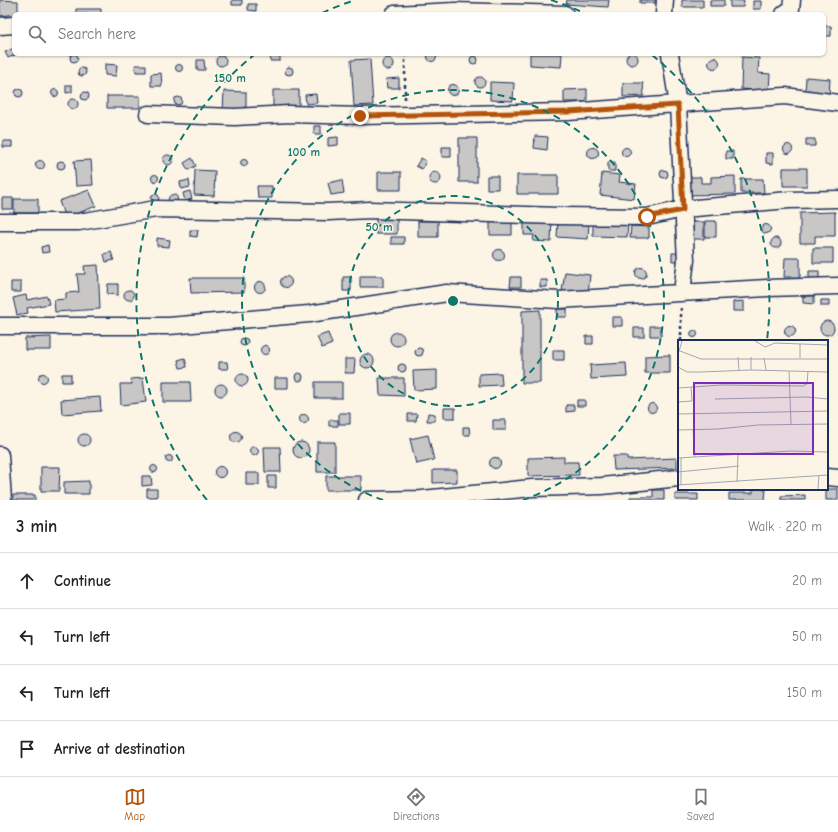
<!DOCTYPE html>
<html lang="en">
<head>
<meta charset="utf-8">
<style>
  body { margin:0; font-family:"Comic Neue",sans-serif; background:#f2f2f2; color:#222 }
  .stop { position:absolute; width:12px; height:12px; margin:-9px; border:3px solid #b45309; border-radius:50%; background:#fff }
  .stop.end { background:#b45309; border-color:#fff; box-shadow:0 1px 4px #0008 }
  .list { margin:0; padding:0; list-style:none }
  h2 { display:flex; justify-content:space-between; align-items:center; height:52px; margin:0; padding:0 16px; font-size:17px }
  h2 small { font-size:13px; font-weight:400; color:#767676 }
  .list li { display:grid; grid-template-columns:26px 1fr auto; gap:12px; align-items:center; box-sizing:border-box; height:56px; padding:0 16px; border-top:1px solid #e0e0e0 }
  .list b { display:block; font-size:15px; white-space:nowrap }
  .list em { font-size:13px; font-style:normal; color:#767676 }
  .icon { flex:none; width:22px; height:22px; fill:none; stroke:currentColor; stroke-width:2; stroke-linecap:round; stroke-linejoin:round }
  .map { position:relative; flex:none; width:838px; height:500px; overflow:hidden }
  .search { position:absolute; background:#fff; box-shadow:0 1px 3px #0004; left:12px; right:12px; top:12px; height:44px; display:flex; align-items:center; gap:10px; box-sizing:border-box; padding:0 14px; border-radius:6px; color:#767676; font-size:15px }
  .sheet { height:276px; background:#fff }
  nav { display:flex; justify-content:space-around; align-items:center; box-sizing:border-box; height:56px; border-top:1px solid #e0e0e0; background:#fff; font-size:11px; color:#767676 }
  nav a { display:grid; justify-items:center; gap:2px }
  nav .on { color:#b45309 }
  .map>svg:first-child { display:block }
</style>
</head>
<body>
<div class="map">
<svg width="838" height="500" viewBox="0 0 838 500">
  <rect width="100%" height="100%" fill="#fcf5e5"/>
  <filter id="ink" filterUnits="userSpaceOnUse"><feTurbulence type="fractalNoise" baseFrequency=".025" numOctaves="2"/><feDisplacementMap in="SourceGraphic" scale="8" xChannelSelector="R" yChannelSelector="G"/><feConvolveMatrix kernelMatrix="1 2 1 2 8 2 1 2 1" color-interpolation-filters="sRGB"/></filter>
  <g filter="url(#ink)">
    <!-- building -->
    <path fill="#c8c7c6" stroke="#1b2f5e" d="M0,0L18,1V14L0,16Z
      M232,0H242V5H232Z
      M567,0H609L608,7L566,4Z
      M640,0H655V3H640Z
      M682,0H703V7H682Z
      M710,0H724V6H710Z
      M730,0L744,1L743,7H730Z
      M753,1H761V9H753Z
      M248,4H256V11L248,10Z
      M76,9H101V14H76Z
      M824,26H831V36H824Z
      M12,49L15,55L8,58L5,52Z
      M427.5 57a4.5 4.5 0 1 1 9 0a4.5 4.5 0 1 1-9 0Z
      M626 59a6 6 0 1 1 12 0a6 6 0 1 1-12 0Z
      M271,54H280V61H270Z
      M530,54H562L561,67L530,65Z
      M70 58a4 4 0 1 1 8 0a4 4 0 1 1-8 0Z
      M470 60a4 4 0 1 1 8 0a4 4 0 1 1-8 0Z
      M216 61a5 5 0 1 1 10 0a5 5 0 1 1-10 0Z
      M742,57L759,58L758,73L770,74L769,91L741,89Z
      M708.5 63a5.5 5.5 0 1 1 11 0a5.5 5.5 0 1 1-11 0Z
      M382 64a6 6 0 1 1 12 0a6 6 0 1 1-12 0Z
      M370,59L373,105L354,106L351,60Z
      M197,60H204L205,70H197Z
      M105,64L117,65L116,76L105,75Z
      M175.5 68a3.5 3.5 0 1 1 7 0a3.5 3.5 0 1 1-7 0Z
      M135,65H146V72H136Z
      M285 71a4 4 0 1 1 8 0a4 4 0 1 1-8 0Z
      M78 72a4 4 0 1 1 8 0a4 4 0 1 1-8 0Z
      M161,73L162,86H151V74Z
      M806,77L830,79L829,96L805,95Z
      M475 82a5 5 0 1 1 10 0a5 5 0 1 1-10 0Z
      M399,78V88H387L386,79Z
      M490,82L514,83L513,101L490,100Z
      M623,83H643L644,96L623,97Z
      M447.5 90a5.5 5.5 0 1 1 11 0a5.5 5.5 0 1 1-11 0Z
      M66,85H72V92L66,93Z
      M15 93a4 4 0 1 1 8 0a4 4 0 1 1-8 0Z
      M587,89V102H564V90Z
      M51.5 93a3.5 3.5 0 1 1 7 0a3.5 3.5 0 1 1-7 0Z
      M273,90H299V109H273Z
      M224,91L246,92V110H223Z
      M81 96a4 4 0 1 1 8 0a4 4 0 1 1-8 0Z
      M316,94L317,103L306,104L305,95Z
      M107,96H140V108H107Z
      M174 101a4 4 0 1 1 8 0a4 4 0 1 1-8 0Z
      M68 104a5 5 0 1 1 10 0a5 5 0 1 1-10 0Z
      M314,126H321V134H314Z
      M535,136L548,137L547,150L534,148Z
      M338,137V145L328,146V138Z
      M459,138H477V182H459Z
      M806,139H815V146H806Z
      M3,141H12V147H3Z
      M783.5 149a4.5 4.5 0 1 1 9 0a4.5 4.5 0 1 1-9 0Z
      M442,147H451V157H442Z
      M587.5 153a5.5 5.5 0 1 1 11 0a5.5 5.5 0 1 1-11 0Z
      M621.5 152a4.5 4.5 0 1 1 9 0a4.5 4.5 0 1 1-9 0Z
      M726,151H733V159H726Z
      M766,153H773V164L766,163Z
      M163 160a5 5 0 1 1 10 0a5 5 0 1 1-10 0Z
      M192,158L196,166L188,170L184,163Z
      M421,158L426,161L422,169L416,166Z
      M240.5 163a3.5 3.5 0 1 1 7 0a3.5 3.5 0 1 1-7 0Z
      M91,160L93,185L76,186L74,161Z
      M35.5 165a4.5 4.5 0 1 1 9 0a4.5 4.5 0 1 1-9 0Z
      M57 165a4 4 0 1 1 8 0a4 4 0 1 1-8 0Z
      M608,162H615V171H608Z
      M783,168H807V186H783Z
      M660 174a4 4 0 1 1 8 0a4 4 0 1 1-8 0Z
      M195,170L215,171L214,196L194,195Z
      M378,172H401V190H378Z
      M429 178a6 6 0 1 1 12 0a6 6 0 1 1-12 0Z
      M602,173L620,175L619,182L636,184L634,199L600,195Z
      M151.5 178a3.5 3.5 0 1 1 7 0a3.5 3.5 0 1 1-7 0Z
      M517,175H558V194H517Z
      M487,176H498V189H487Z
      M735,176V194L689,195V177H701V183H711V177Z
      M741,179H763L764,193H741Z
      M189,180L190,187L181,189L180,182Z
      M342,180L344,193L331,195L328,183Z
      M257,186H272V198H258Z
      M89,190L96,206L65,218L59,201Z
      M190,191L192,199L185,201L183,193Z
      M151 198a4 4 0 1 1 8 0a4 4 0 1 1-8 0Z
      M168.5 199a4.5 4.5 0 1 1 9 0a4.5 4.5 0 1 1-9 0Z
      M2,198H13V209H2Z
      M14,199H38V213H14Z
      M835,212V236H815V243H800V213Z
      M376,216H397V234H376Z
      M524,217L552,218L551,242L533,241L534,235H524Z
      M490,218H512V235H490Z
      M418,221H438V237H418Z
      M558,221L589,222L588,239L557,237Z
      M705,221H716V237H705Z
      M593,222L628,224L627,237L593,236Z
      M693,222H704V239H693Z
      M761.5 229a4.5 4.5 0 1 1 9 0a4.5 4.5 0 1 1-9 0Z
      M631,226L649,227V238H630Z
      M190,230H198L197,237L190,236Z
      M391,237H404V244H391Z
      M157,238L170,240L169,247L157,246Z
      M771 243a5 5 0 1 1 10 0a5 5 0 1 1-10 0Z
      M48,245L49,252L42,253L41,247Z
      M813,248H833V263H813Z
      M493.5 255a5.5 5.5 0 1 1 11 0a5.5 5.5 0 1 1-11 0Z
      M111,252L114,260L106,262L104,254Z
      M672,253H683V261H672Z
      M785,258H800V277H784Z
      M98,265L100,309L55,312L54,300L66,299V293L79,292L77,274H85L84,266Z
      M635.5 273a5.5 5.5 0 1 1 11 0a5.5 5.5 0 1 1-11 0Z
      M809,271H819V279H809Z
      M565,272L590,275L588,294L562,291Z
      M360,276H383V287H360Z
      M280.5 282a5.5 5.5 0 1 1 11 0a5.5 5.5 0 1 1-11 0Z
      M343,277H351V291H343Z
      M511,277H521V287H510Z
      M190,278H244V292L191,293Z
      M540,280H547V287H540Z
      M254.5 287a5.5 5.5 0 1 1 11 0a5.5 5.5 0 1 1-11 0Z
      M11,282H21V292H11Z
      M108,284H118V295L107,294Z
      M124 295a5 5 0 1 1 10 0a5 5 0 1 1-10 0Z
      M26,295L27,300L47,296L49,304L27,308L28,313L17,315L13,298Z
      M803,296H814V304L803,303Z
      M821,300H829V306H821Z
      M744,301V311H733V302Z
      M557,309H567V317H557Z
      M540,310V383H522V311Z
      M612,317H622V326H612Z
      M820 328a7 7 0 1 1 14 0a7 7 0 1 1-14 0Z
      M784.5 331a5.5 5.5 0 1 1 11 0a5.5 5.5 0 1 1-11 0Z
      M650,326H661V336H650Z
      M634,328H644V337H634Z
      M690.5 334a3.5 3.5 0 1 1 7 0a3.5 3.5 0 1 1-7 0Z
      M390 339a7 7 0 1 1 14 0a7 7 0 1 1-14 0Z
      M328,333L332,344L322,348L317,337Z
      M586,336H593V344H586Z
      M51,337V350H25V338Z
      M240 342a4 4 0 1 1 8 0a4 4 0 1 1-8 0Z
      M260.5 350a4.5 4.5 0 1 1 9 0a4.5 4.5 0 1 1-9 0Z
      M415 352a4 4 0 1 1 8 0a4 4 0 1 1-8 0Z
      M553,350H564V360H553Z
      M360 361a7 7 0 1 1 14 0a7 7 0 1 1-14 0Z
      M670,355V373H645V356Z
      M185,358L187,367L180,368L178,360Z
      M345,359H355L354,373H345Z
      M219,362H227L228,369H219Z
      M626,363L627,377L591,379L590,365Z
      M398 368a4 4 0 1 1 8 0a4 4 0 1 1-8 0Z
      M437,370V389L414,390L413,371Z
      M295 377a4 4 0 1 1 8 0a4 4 0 1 1-8 0Z
      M501,373L502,385L479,386V374Z
      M38.5 378a4.5 4.5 0 1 1 9 0a4.5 4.5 0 1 1-9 0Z
      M236 380a6 6 0 1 1 12 0a6 6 0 1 1-12 0Z
      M62,374H71V382H62Z
      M143,378L146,402L121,405L120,384H132L131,379Z
      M275,378H288V388H275Z
      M379,378H404V396L380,395Z
      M163,382H190L191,402H163Z
      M315,382H342V398H315Z
      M215 390a6 6 0 1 1 12 0a6 6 0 1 1-12 0Z
      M100,397L101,411L62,414L61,400Z
      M577,400H585V406H577Z
      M647.5 408a4.5 4.5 0 1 1 9 0a4.5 4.5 0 1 1-9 0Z
      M566,405H574V411L566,412Z
      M444,408H455V418H444Z
      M339,413H350V424H339Z
      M428,413L435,414V421H427Z
      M408,414H417L416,421H408Z
      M299.5 419a4.5 4.5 0 1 1 9 0a4.5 4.5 0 1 1-9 0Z
      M329,420H338V426H329Z
      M493,420H506V430H493Z
      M463,427H469L470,435H463Z
      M230.5 437a5.5 5.5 0 1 1 11 0a5.5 5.5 0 1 1-11 0Z
      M78 440a6 6 0 1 1 12 0a6 6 0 1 1-12 0Z
      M428,435L434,460L416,464L410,439Z
      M317,442H335V472H317Z
      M293 450a8 8 0 1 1 16 0a8 8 0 1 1-16 0Z
      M249.5 451a4.5 4.5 0 1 1 9 0a4.5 4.5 0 1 1-9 0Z
      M264,447H280L281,472H265Z
      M165.5 459a3.5 3.5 0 1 1 7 0a3.5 3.5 0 1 1-7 0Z
      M613,456H627V460L677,458V468L614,470Z
      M564,457V462H578L579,475L528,476V458Z
      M489.5 463a5.5 5.5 0 1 1 11 0a5.5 5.5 0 1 1-11 0Z
      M150.5 469a3.5 3.5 0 1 1 7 0a3.5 3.5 0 1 1-7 0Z
      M214.5 472a5.5 5.5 0 1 1 11 0a5.5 5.5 0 1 1-11 0Z
      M41,467H60L59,491H41Z
      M433,470H457V482L433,483Z
      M246,473H259V485H246Z
      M142,476H151L152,485L142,486Z
      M268,476H276V488H268Z
      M326,476H361V490H326Z
      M89,481V494H64V482Z
      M147,489H157V497H147Z
      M753,489H766L765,500H729V493H753Z
      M826,489H838V500H826Z
      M653,490H664V500H630V497H653Z
      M675,494H698V500H675Z
      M13,495H35V500H13Z
      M805,495V500H781V496Z"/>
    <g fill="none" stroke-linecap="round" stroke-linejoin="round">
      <defs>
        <path id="minor" d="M394,14L455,11L565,14
          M664,14L665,0
          M784,14L791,9L792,0
          M0,26L14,25
          M670,54L678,105L686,260L682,292
          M148,114L235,117L289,114L360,116L568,112L785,96L838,103
          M0,222H79L156,209L328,212L370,210L558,216L647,217L683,209L789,200L838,199
          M0,326H169L309,314L447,293L558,300L767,288L838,286
          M0,455L3,500
          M827,477L838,478
          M367,500L422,499L532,488L602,486L679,478"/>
      </defs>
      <!-- minor casing -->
      <use href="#minor" stroke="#1b2f5e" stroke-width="19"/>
      <!-- path -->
      <path stroke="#1b2f5e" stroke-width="2.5" stroke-dasharray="3 3" stroke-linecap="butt" d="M405,54V102
        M681,341V308"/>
      <!-- minor -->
      <use href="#minor" stroke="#fcf5e5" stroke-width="16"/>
    </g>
  </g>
  <g fill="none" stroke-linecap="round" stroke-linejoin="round" filter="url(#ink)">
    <!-- route -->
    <path stroke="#b45309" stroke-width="5" d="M360,116L568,112L678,105L683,210L647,217"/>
  </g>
  <!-- distance rings -->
  <g fill="none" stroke="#0f766e" stroke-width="2" stroke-dasharray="7 5">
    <circle cx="453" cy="301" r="105"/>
    <path d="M383 500A211 211 0 1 1 523 500"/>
    <path d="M207 500A316 316 0 0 1 254 55M322 13A316 316 0 0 1 355 0M551 0A316 316 0 0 1 584 13M652 55A316 316 0 0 1 767 340"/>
  </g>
  <!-- overview -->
  <g transform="translate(678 340)">
    <rect width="150" height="150" fill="#fcf5e5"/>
    <path fill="none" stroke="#a2a6af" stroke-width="1" d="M77,1L87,7L97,3L150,5M122,4V18M2,11L23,19H150M0,15L4,1M60,17L61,31M86,18L88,30M0,27L9,32H22L73,30L150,32M73,30V17M111,31L113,84M0,48L43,45L125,46L129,44L130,31M37,59L128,57L150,59M0,62L14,61L13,47M0,74L150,71M15,89L17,117M0,90L40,89L80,85L150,84M0,118L113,111L150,112M0,132L61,126M59,142L60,114M0,145L150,135M3,145V118M140,149L141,135"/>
    <path fill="#7b2cbf" fill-opacity="0.15" stroke="#7b2cbf" stroke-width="2" d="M16,43H135V114H16Z"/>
    <rect width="150" height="150" fill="none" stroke="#1b2f5e" stroke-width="2"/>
  </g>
  <circle cx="453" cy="301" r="6" fill="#0f766e" stroke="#fcf5e5" stroke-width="2"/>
  <g font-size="12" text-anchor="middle" font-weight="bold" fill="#0f766e" stroke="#fcf5e5" stroke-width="3" stroke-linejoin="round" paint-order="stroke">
    <text x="230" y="82">150 m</text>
    <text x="304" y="156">100 m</text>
    <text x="379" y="231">50 m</text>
  </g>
</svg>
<div class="stop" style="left:647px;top:217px"></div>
<div class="stop end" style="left:360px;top:116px"></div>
<div class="search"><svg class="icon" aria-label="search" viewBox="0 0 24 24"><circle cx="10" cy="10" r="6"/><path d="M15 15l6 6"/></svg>Search here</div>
</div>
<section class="sheet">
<h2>3 min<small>Walk · 220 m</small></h2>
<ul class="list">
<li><svg class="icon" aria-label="ahead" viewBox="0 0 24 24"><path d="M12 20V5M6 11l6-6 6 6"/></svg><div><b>Continue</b></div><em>20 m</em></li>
<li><svg class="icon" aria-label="left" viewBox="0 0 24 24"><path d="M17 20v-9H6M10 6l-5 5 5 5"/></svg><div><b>Turn left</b></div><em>50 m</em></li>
<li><svg class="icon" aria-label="left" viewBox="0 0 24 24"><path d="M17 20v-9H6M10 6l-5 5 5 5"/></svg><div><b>Turn left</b></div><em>150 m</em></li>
<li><svg class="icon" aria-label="arrive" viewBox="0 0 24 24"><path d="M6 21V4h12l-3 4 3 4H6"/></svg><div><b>Arrive at destination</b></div></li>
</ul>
</section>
<nav>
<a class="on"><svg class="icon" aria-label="map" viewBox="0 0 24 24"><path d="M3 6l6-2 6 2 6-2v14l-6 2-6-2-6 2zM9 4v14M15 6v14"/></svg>Map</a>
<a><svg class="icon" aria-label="directions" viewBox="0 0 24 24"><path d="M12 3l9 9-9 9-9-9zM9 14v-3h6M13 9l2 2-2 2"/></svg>Directions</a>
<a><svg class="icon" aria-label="saved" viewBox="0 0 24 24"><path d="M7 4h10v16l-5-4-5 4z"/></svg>Saved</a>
</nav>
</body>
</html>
